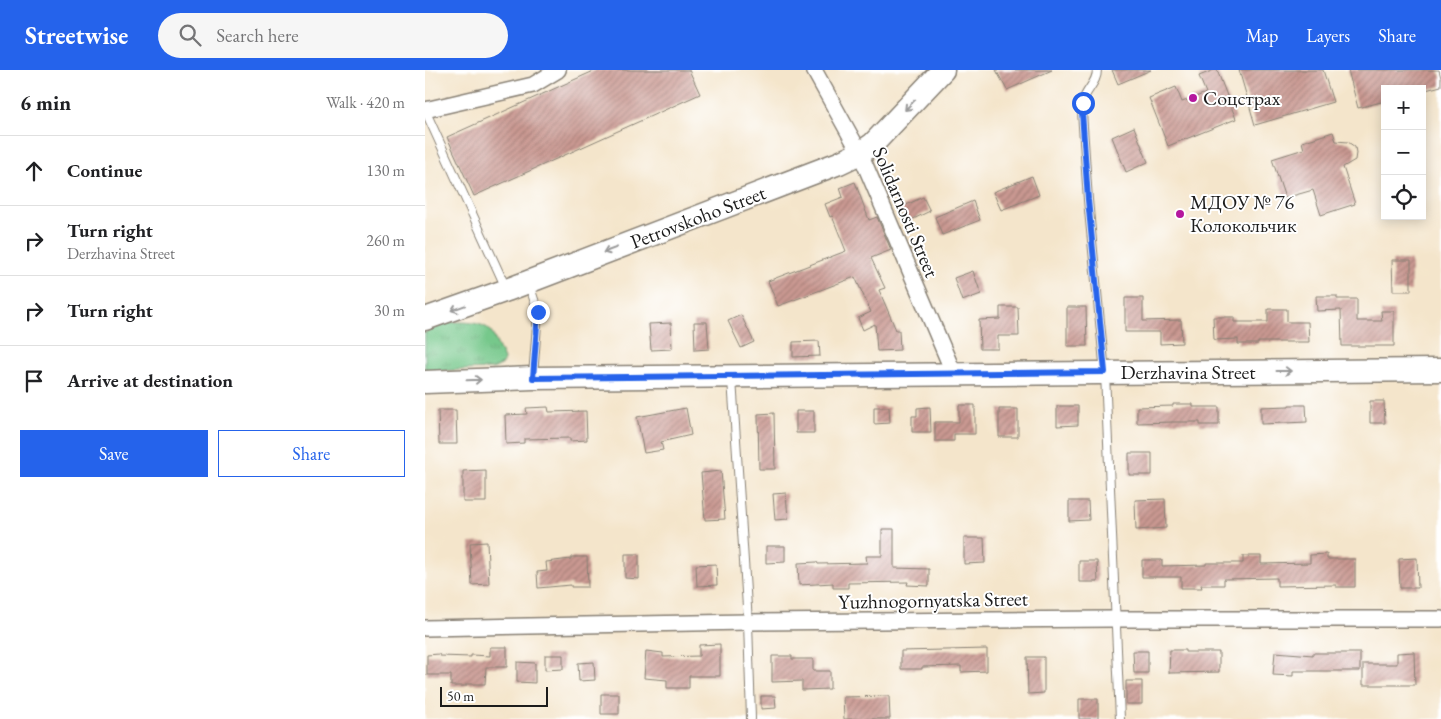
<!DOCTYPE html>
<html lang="en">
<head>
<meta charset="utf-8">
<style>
  body { margin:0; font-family:"EB Garamond",serif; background:#f6f6f6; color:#202124 }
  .controls { position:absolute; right:15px; top:15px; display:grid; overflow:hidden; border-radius:0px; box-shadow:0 2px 12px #0003 }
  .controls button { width:45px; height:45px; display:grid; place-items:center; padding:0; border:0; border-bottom:1px solid #e0e0e0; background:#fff; color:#202124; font:25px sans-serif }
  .scale { position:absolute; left:15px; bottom:12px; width:108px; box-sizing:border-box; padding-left:5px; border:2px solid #1c1c1c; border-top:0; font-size:14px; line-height:18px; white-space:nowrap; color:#1c1c1c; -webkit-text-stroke:4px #fff; paint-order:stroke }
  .stop { position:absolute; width:15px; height:15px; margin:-11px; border:4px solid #2563eb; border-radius:50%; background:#fff }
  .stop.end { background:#2563eb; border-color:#fff; box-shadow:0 1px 5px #0008 }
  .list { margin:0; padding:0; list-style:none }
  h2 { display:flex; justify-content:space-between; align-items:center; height:65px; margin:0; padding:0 20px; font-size:21px }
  h2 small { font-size:16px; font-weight:400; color:#757577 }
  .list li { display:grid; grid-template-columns:32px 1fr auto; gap:15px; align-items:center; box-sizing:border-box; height:70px; padding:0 20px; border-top:1px solid #e0e0e0 }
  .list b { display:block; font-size:19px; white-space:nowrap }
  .list p { margin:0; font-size:16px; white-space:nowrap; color:#757577 }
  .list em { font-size:16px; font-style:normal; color:#757577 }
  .actions { display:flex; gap:10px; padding:15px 20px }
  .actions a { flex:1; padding:11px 0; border:1px solid #2563eb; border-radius:0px; text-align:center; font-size:18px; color:#2563eb }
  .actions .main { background:#2563eb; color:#fff }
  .icon { flex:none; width:28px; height:28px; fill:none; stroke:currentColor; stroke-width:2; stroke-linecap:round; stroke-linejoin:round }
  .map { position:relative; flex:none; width:1016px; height:649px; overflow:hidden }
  header { display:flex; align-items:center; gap:30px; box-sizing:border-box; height:70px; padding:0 25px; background:#2563eb; color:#fff }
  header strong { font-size:24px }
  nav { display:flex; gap:28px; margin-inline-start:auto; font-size:18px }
  .search { width:350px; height:45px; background:#f6f6f6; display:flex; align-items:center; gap:12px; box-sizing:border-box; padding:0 18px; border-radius:28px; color:#757577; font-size:19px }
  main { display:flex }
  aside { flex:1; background:#fff }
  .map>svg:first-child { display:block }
</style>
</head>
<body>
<header>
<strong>Streetwise</strong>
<div class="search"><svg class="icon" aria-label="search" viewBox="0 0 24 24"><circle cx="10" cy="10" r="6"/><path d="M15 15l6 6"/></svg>Search here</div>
<nav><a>Map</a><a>Layers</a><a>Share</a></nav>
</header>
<main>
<aside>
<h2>6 min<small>Walk · 420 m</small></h2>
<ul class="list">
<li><svg class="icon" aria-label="ahead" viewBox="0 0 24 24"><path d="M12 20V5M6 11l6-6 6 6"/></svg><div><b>Continue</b></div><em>130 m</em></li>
<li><svg class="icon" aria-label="right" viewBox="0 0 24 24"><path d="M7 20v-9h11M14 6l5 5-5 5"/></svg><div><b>Turn right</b><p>Derzhavina Street</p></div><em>260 m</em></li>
<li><svg class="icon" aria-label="right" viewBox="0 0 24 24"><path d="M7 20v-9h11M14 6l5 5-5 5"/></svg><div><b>Turn right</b></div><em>30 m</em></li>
<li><svg class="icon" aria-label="arrive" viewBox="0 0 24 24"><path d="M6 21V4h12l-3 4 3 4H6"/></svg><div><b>Arrive at destination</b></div></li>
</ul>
<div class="actions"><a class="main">Save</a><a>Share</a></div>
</aside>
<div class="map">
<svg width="1016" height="649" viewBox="0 0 1016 649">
  <defs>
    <pattern id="grass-tufts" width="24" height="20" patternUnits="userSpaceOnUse" patternTransform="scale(1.25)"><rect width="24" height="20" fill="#76c88b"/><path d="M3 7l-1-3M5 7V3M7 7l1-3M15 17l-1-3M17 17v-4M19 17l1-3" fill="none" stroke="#66ab77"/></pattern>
    <pattern id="building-hatch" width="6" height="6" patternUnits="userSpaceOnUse" patternTransform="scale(1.25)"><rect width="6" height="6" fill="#ca9992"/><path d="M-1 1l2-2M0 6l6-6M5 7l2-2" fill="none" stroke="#a37c76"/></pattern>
  </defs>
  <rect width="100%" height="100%" fill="#fff"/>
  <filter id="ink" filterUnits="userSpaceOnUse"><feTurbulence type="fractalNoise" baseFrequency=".02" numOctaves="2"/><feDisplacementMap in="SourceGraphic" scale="10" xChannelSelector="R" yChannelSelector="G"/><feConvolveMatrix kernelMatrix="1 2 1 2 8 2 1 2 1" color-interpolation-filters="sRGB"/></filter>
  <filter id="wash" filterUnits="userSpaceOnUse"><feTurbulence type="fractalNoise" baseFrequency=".0096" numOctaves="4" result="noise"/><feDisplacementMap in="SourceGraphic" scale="20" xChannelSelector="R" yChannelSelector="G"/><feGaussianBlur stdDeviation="1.12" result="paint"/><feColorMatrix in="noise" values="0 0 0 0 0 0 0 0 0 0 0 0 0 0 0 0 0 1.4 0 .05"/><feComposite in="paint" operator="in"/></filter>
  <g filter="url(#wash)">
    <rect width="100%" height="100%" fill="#f4e5cb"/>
    <!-- grass -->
    <path fill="url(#grass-tufts)" stroke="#497254" d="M24,252C36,252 57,251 66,261L79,289L78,294L68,299L0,301V262Z"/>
    <g id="blocks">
      <!-- building -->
      <path fill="url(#building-hatch)" d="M171,0H264L275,24L49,126L22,67Z
        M571,0H627L582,20Z
        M687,0H726L693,14Z
        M789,0H792L811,49L743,76L724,28L751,17L757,32L781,23L774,6Z
        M814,0H898L908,32L830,55Z
        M923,0H1014L1016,8V16L997,21V19H960V31L933,38Z
        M709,57L723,92L701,102L687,67Z
        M908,62L911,71L923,72L930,77L931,83L930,90L918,97L930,134L896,145L888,120L860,128L847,89L879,79L877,72Z
        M607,106L614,125L576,140L568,122Z
        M430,112L444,150L452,147L466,180L446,188L460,218L454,220L471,260H474L475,280L452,281L450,254L438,260L433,248L446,242L430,207L353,236L343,211L421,181L407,146L405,147L400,134L418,127L415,118Z
        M498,127L505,141L482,152L475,138Z
        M548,131L555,150L517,165L510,147Z
        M967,190H986V221H968Z
        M548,201L556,224L537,231L529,208Z
        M891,226H912V229H932V251H957L956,241H969V276H917L916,240L892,241Z
        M700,228H718V251L756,250L757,273L735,274V262H700Z
        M575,237H593L594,266H573V279H555L554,250L575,249Z
        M642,237H661L662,276H642Z
        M843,239H862V252H883L884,272H833V274H813V269L789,270L788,247H809V252H843Z
        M316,245L329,272L316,278L303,251Z
        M269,252H282L284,279L270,280Z
        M246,253L247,279L226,280L224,254Z
        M394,271L395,286L368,287V272Z
        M945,331H959L960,353H945Z
        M748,334H768V337H794V355H775V352H748L712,353V337L748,336Z
        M534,335H550V364H529V371H510V352H534Z
        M864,335H881L882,352L836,354V337L864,336Z
        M632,336H653V355L632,356Z
        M123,337L124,342L161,341L162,370L145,371V368L99,369V373L81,374L80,345L102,344L101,338Z
        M449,337H464L465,353L449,354Z
        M505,337L506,362H487V346H492V338Z
        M261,338L266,365L236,372L238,380L219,383L212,347Z
        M574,339H593V367H574Z
        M13,340H31L32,374H14Z
        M371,341H389V363H371Z
        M349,343L350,399H334L333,344Z
        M704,383H727V405H704Z
        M61,400V432H38V401Z
        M296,401L300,449L280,450L276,403Z
        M361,423L363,449L350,450L348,424Z
        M740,429L741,458L711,460L710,430Z
        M644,431H663L664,450L644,451Z
        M457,459H469V498L504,499V516L482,515L483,512L423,513V518H408V513L374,515L373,493L392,492L393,494L442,493L441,486H457Z
        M539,468H559L560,493L539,494Z
        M62,472L64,514L47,515L45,473Z
        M341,476H360V492L341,493Z
        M200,484H214V509L200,508Z
        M902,484V489H930V517H911V515L852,516V508L799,509V515H776L777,518H756V507H717V490H737V496L781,495V493H818V486H836V494L885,493V485Z
        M146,487H162L163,517H146V515L113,518L112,502L122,501L121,492L146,489Z
        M992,488L993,518H975L974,489Z
        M654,491H672L673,512H654Z
        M291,494L292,515L272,516L271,495Z
        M295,574V606H264V618H242V610L219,608L221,581L238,583V587L274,586V575Z
        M65,577H82V597H61L60,614H41V616H26V605H2V585L14,584L15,586L46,587V585L65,586Z
        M562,579V601L536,602V596L497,597V599H476V581Z
        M745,580H760V582H794V602L744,603Z
        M708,581H723V603H709Z
        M850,582L888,585V583H935V601H868V606L848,605Z
        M989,582L990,615H938V594H972V583Z
        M120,585H138V599L120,600Z
        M347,586H367V589H388V601H405V619L377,620V611L347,612Z
        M602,587H619V623L603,624Z
        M92,592L110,593V613L92,612Z
        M169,592L170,610L154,611L153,593Z
        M701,611H717V634H701Z
        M176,624H194V644H176Z
        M336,626H350L351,638L336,639Z
        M464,626L465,649H419L418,627Z
        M654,629H673V649H654Z"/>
    </g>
  </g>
  <g filter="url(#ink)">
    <use href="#blocks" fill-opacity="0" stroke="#888074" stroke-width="1"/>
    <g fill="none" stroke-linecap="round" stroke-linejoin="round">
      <defs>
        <path id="service" d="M672,0C672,11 665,16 660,26C658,31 657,37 657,42L663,130L680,303L695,649
          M0,40L81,218
          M104,214L113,242L108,306
          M307,309L323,552L326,649"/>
        <path id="minor" d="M389,0L435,83L529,304
          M0,40L108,15L133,0
          M0,558L323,552L689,549H1016"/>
        <path id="secondary" d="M0,249L82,220L414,93L435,83L448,74L518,0
          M0,312L108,308L1016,300"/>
      </defs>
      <!-- service casing -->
      <use href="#service" stroke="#888074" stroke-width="10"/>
      <!-- minor casing -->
      <use href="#minor" stroke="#888074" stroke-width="18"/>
      <!-- secondary casing -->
      <use href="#secondary" stroke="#888074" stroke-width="25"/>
      <!-- service -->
      <use href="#service" stroke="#fff" stroke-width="8"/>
      <!-- minor -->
      <use href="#minor" stroke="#fff" stroke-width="15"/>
      <!-- secondary -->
      <use href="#secondary" stroke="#fff" stroke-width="22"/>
    </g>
    <!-- one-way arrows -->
    <defs><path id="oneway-shaft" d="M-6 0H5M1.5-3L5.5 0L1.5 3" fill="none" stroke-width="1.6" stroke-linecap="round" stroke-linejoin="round" transform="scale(1.25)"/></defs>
    <g stroke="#999">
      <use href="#oneway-shaft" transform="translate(485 35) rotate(134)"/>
      <use href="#oneway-shaft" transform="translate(185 180) rotate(159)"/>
      <use href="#oneway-shaft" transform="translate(33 238) rotate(160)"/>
      <use href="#oneway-shaft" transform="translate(859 301)"/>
      <use href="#oneway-shaft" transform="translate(49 310) rotate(-2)"/>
    </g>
  </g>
  <g fill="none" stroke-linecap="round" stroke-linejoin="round" filter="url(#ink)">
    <!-- route -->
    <path stroke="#2563eb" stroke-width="6" d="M113,242L108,308L680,302L663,130L657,42L658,33"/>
  </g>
  <!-- markers -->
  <g fill="#b5179e" stroke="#fff" stroke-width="2">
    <circle cx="768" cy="28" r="5"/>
    <circle cx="755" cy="144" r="5"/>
  </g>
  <g text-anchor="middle" stroke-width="4" stroke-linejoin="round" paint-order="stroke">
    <!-- poi labels -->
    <g font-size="20" fill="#1c1c1c" stroke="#fff" text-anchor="start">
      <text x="778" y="35">Соцстрах</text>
      <text x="765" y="139">МДОУ № 76<tspan x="765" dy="23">Колокольчик</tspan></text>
    </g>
    <!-- street labels -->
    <g font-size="20" fill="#1c1c1c" stroke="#fff">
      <text transform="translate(481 142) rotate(67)" y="7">Solidarnosti Street</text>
      <text transform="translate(273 147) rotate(-21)" y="7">Petrovskoho Street</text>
      <text x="763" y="309">Derzhavina Street</text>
      <text transform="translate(508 530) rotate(-1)" y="7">Yuzhnogornyatska Street</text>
    </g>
  </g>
</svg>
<div class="controls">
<button>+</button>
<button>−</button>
<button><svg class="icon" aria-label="locate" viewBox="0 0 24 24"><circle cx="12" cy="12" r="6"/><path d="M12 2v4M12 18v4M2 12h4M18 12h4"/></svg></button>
</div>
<div class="scale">50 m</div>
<div class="stop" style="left:658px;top:33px"></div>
<div class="stop end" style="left:113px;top:242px"></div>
</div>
</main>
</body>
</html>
